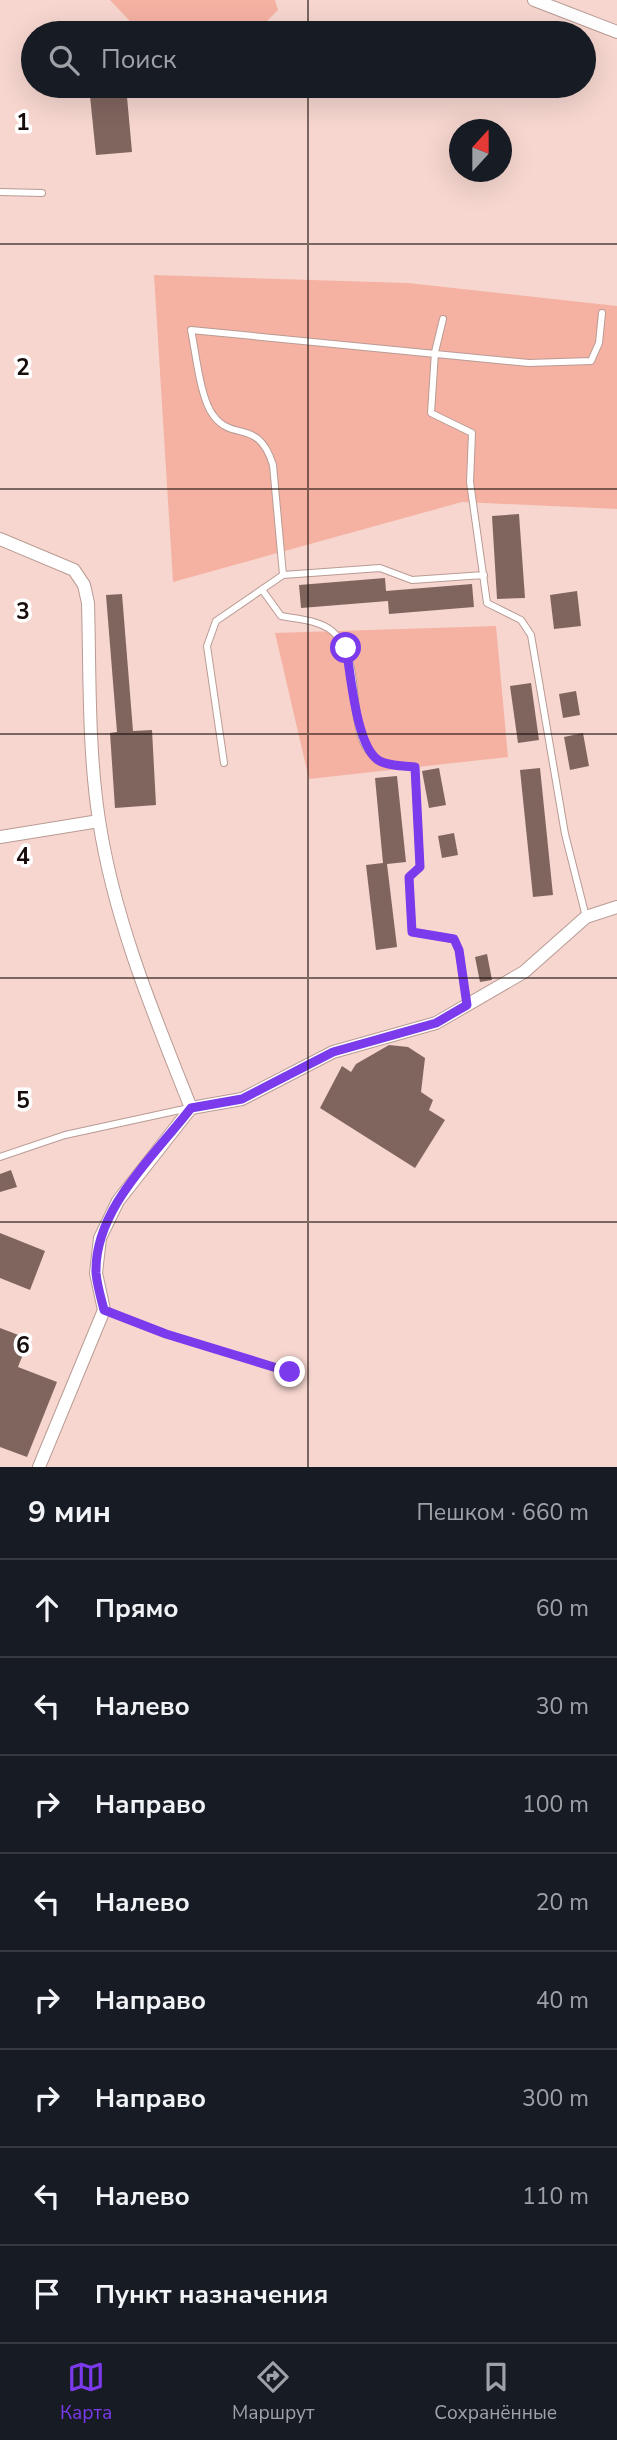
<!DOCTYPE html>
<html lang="ru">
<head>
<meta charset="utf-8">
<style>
  body { margin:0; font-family:"Nunito Sans",sans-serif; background:#242831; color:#f1f3f6 }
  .compass { position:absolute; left:449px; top:119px; width:63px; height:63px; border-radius:50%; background:#171b24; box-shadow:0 7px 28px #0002; rotate:21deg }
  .stop { position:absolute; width:21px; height:21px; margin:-16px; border:5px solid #7c3aed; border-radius:50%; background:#fff }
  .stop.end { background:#7c3aed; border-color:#fff; box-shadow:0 2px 7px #0008 }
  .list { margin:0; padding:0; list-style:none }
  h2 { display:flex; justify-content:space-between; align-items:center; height:91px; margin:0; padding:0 28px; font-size:30px }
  h2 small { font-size:23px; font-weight:400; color:#9ea1a6 }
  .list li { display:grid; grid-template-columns:46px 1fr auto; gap:21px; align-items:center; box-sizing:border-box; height:98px; padding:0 28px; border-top:2px solid #363941 }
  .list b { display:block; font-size:26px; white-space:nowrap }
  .list em { font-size:23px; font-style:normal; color:#9ea1a6 }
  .icon { flex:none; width:38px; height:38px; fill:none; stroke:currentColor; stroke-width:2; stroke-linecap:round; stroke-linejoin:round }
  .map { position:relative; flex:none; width:617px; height:1467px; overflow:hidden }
  .search { position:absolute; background:#171b24; box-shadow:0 7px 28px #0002; left:21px; right:21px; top:21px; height:77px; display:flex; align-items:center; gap:18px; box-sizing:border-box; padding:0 24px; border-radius:38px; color:#9ea1a6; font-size:26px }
  .sheet { height:875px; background:#171b24 }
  nav { display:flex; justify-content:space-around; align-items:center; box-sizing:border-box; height:98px; border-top:2px solid #363941; background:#171b24; font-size:19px; color:#9ea1a6 }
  nav a { display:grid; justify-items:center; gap:4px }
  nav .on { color:#7c3aed }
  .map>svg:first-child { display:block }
</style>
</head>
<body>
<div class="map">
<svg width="617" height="1467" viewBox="0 0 617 1467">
  <rect width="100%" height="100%" fill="#f6d6cf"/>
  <!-- green -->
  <path fill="#f5b2a3" d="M110,0H275L278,10L255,33H141Z
    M154,275L408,283L617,306V509L462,502L173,582Z
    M496,626L508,757L309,779L275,633Z"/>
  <!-- building -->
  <path fill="#80655f" d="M89,86H126L132,152L96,155Z
    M519,514L525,598L497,599L492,516Z
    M385,578L386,591L472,584L474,607L389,614L388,601L301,608L299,585Z
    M577,591L581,626L554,629L550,595Z
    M122,594L133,731L152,730L156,805L115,808L110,733L117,732L106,595Z
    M531,683L539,740L518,743L510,686Z
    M576,691L580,715L563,718L559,694Z
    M583,733L589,766L570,770L564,737Z
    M439,768L446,805L429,808L422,771Z
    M540,768L553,895L533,897L520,770Z
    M397,776L406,862L387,864L397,947L376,950L366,865L383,863L375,778Z
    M454,833L458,855L442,858L438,836Z
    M487,954L492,980L480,982L475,957Z
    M389,1045L408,1047L425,1058L421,1092L433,1100L429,1110L445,1120L415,1168L320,1108L342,1066L351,1072L356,1064Z
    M11,1170L17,1187L0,1192V1174Z
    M0,1233L45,1251L30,1290L0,1278Z
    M0,1328L29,1339L18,1367L57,1382L27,1457L0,1447Z"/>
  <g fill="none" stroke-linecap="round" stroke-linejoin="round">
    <defs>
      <path id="lane" d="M0,192L42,193
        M443,319L435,352L431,413L472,433L470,482L487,603L521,620L531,635L565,834L586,917
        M283,575L380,568L412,580L484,575
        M263,591L281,616C297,619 319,620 332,631C368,660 341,735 378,760C387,766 404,766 415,767L420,867L409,877L412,932L454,939L459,950L467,1005
        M224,763L207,646L216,621L283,575L273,465C258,417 233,443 213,415C200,398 196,353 191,330L529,363L591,361L599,343L602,313
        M0,1157L65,1135L189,1108
        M104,1310L166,1334L290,1372"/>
      <path id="street" d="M534,0L617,32
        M0,539L74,570L84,585L88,603C90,675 88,749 99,820C114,920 154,1015 191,1108
        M0,837L99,821
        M39,1467L104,1310L96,1273L100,1238L118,1201L191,1108L242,1099L333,1052L436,1023L524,972L586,917L617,907"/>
    </defs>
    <!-- lane casing -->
    <use href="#lane" stroke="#b99b94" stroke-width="8"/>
    <!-- street casing -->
    <use href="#street" stroke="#b99b94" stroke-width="14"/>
    <!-- lane -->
    <use href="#lane" stroke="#fff" stroke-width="6"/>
    <!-- street -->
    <use href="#street" stroke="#fff" stroke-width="12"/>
  </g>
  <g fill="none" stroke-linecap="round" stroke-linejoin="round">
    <!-- route -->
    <path stroke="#7c3aed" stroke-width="9" d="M290,1372L166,1334L104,1310C101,1298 97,1285 96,1273C94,1209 155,1155 191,1108L242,1099L333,1052L436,1023L467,1005L459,950L454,939L412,932L409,877L420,867L415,767C404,766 387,766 378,760C356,745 351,675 346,648"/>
  </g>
  <!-- grid -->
  <path fill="none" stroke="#160c0a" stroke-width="2" stroke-opacity="0.55" d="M308,0V33M308,86V1467M0,244H617M0,489H617M0,734H617M0,978H617M0,1222H617"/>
  <g font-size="23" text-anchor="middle" font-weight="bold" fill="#160c0a" stroke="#fff" stroke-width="7" stroke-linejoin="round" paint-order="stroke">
    <text x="23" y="130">1</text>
    <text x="23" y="375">2</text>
    <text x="23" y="619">3</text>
    <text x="23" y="864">4</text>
    <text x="23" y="1108">5</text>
    <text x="23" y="1353">6</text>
  </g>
</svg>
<svg class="compass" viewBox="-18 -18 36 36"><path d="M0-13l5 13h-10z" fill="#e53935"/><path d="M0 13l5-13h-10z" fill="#9ea1a6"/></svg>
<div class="stop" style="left:346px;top:648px"></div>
<div class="stop end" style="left:290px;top:1372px"></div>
<div class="search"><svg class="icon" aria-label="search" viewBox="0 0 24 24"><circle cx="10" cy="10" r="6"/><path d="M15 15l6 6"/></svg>Поиск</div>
</div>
<section class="sheet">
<h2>9 мин<small>Пешком · 660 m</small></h2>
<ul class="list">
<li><svg class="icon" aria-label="ahead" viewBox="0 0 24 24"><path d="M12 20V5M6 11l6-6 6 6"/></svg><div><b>Прямо</b></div><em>60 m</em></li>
<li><svg class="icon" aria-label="left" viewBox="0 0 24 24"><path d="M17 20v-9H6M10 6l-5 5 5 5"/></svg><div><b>Налево</b></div><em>30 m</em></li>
<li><svg class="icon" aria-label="right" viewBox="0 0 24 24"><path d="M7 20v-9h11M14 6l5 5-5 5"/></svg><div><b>Направо</b></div><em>100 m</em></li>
<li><svg class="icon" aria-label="left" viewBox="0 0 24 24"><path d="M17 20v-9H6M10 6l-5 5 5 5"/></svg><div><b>Налево</b></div><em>20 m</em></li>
<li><svg class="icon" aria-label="right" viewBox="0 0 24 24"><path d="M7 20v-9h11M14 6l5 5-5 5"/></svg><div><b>Направо</b></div><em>40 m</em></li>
<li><svg class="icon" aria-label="right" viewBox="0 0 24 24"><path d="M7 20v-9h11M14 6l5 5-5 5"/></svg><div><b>Направо</b></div><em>300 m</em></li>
<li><svg class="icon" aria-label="left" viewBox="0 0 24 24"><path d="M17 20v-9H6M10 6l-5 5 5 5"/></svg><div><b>Налево</b></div><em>110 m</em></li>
<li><svg class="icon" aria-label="arrive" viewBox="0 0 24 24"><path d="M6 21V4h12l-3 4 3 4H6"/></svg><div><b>Пункт назначения</b></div></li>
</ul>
</section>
<nav>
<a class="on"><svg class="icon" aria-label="map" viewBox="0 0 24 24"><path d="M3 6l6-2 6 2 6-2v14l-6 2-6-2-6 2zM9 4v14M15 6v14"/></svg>Карта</a>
<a><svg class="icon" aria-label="directions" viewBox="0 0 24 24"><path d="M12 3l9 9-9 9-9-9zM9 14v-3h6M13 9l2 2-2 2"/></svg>Маршрут</a>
<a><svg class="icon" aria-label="saved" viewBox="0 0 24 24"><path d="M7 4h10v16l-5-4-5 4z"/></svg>Сохранённые</a>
</nav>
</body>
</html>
